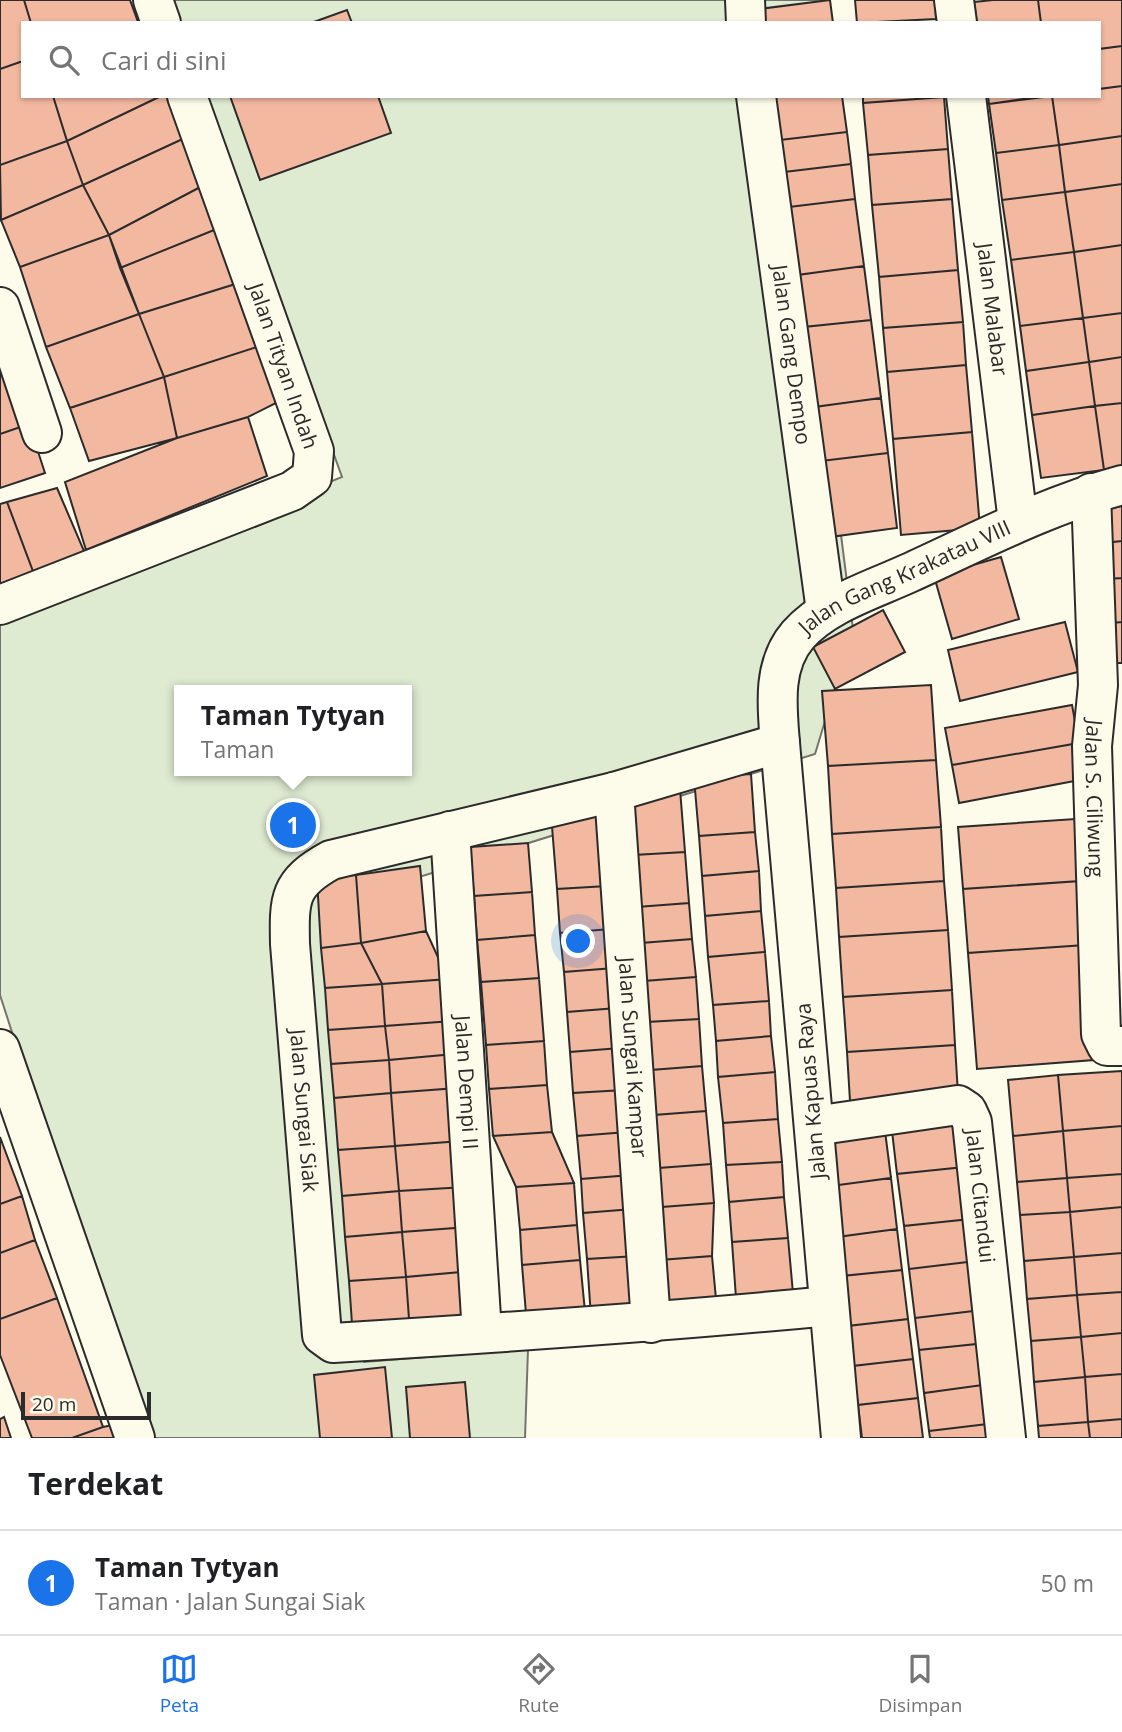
<!DOCTYPE html>
<html lang="id">
<head>
<meta charset="utf-8">
<style>
  body { margin:0; font-family:"Open Sans",sans-serif; background:#f2f2f2; color:#202124 }
  .scale { position:absolute; left:21px; bottom:18px; width:130px; box-sizing:border-box; padding-left:7px; border:4px solid #2b2b2b; border-top:0; font-size:19px; line-height:24px; white-space:nowrap; color:#2b2b2b; -webkit-text-stroke:5px #fdfbea; paint-order:stroke }
  .you { position:absolute; left:579px; top:942px; width:24px; height:24px; margin:-18px; border:5px solid #fff; border-radius:50%; background:#1a73e8; box-shadow:0 0 0 10px #1a73e833 }
  .badge { display:grid; place-items:center; width:46px; height:46px; border-radius:50%; background:#1a73e8; color:#fff; font-size:23px; font-weight:700 }
  .pin { position:absolute; translate:-50% -50%; border:4px solid #fff; box-shadow:0 2px 7px #0006 }
  .popup { position:absolute; left:174px; top:685px; width:238px; height:91px; box-sizing:border-box; display:grid; place-content:center; border-radius:0px; background:#fff; filter:drop-shadow(0 2px 5px #0005); font-size:23px; white-space:nowrap; color:#757577 }
  .popup b { font-size:26px; color:#202124 }
  .popup::after { content:''; position:absolute; left:50%; top:100%; margin-left:-14px; border:14px solid transparent; border-top-color:#fff }
  .list { margin:0; padding:0; list-style:none }
  h2 { display:flex; justify-content:space-between; align-items:center; height:91px; margin:0; padding:0 28px; font-size:30px }
  h2 small { font-size:23px; font-weight:400; color:#757577 }
  .list li { display:grid; grid-template-columns:46px 1fr auto; gap:21px; align-items:center; box-sizing:border-box; height:105px; padding:0 28px; border-top:2px solid #e0e0e0 }
  .list b { display:block; font-size:26px; white-space:nowrap }
  .list p { margin:0; font-size:23px; white-space:nowrap; color:#757577 }
  .list em { font-size:23px; font-style:normal; color:#757577 }
  .icon { flex:none; width:38px; height:38px; fill:none; stroke:currentColor; stroke-width:2; stroke-linecap:round; stroke-linejoin:round }
  .map { position:relative; flex:none; width:1122px; height:1438px; overflow:hidden }
  .search { position:absolute; background:#fff; box-shadow:0 2px 5px #0004; left:21px; right:21px; top:21px; height:77px; display:flex; align-items:center; gap:18px; box-sizing:border-box; padding:0 24px; border-radius:0px; color:#757577; font-size:26px }
  .sheet { height:196px; background:#fff }
  nav { display:flex; justify-content:space-around; align-items:center; box-sizing:border-box; height:98px; border-top:2px solid #e0e0e0; background:#fff; font-size:19px; color:#757577 }
  nav a { display:grid; justify-items:center; gap:4px }
  nav .on { color:#1a73e8 }
  .map>svg:first-child { display:block }
</style>
</head>
<body>
<div class="map">
<svg width="1122" height="1438" viewBox="0 0 1122 1438">
  <rect width="100%" height="100%" fill="#fdfbea"/>
  <!-- green -->
  <path fill="#deebd1" stroke="#74746e" stroke-width="2" fill-rule="evenodd" d="M170,0H825L806,23H178Z
    M205,96H785L853,629L815,754L358,896L364,1362L528,1349L525,1438H143L0,995V617L342,477ZM179,690H407V771H179Z"/>
  <!-- building -->
  <path fill="#f2b8a0" stroke="#2b2b2b" stroke-width="2" d="M0,0H24L31,23H23V61L0,69Z
    M24,0H130L138,22L31,23Z
    M830,0L833,23H761L759,9Z
    M855,0H935L936,19L857,23Z
    M993,0H1038L1041,23H977L974,2Z
    M1038,0H1122V46L1099,49V23H1041Z
    M347,10L352,23H311Z
    M1122,46V86L1099,89V49Z
    M23,61V96H53L67,141L0,165V69Z
    M1122,86V136L1059,145L1052,96H1099V89Z
    M53,96H161L67,141Z
    M161,96H172L187,137L83,185L67,141Z
    M230,96H378L391,133L260,180Z
    M771,96H842L847,132L780,140Z
    M863,96H944V97L863,103Z
    M988,96H1044L989,104Z
    M1052,96L1059,145L996,153L989,104Z
    M944,97L948,149L868,155L863,103Z
    M847,132L851,164L784,172L780,140Z
    M1122,136V184L1065,192L1059,145Z
    M187,137L208,183L109,235L83,185Z
    M67,141L83,185L1,220L0,165Z
    M1059,145L1065,192L1002,200L996,153Z
    M948,149L952,199L872,205L868,155Z
    M851,164L855,199L789,207L784,172Z
    M208,183L224,226L120,268L109,235Z
    M1122,184V245L1074,252L1065,192Z
    M83,185L109,235L20,267L1,220Z
    M1065,192L1074,252L1011,260L1002,200Z
    M855,199L864,266L797,275L789,207Z
    M952,199L958,270L879,277L872,205Z
    M224,226L245,281L139,314L120,268Z
    M109,235L139,314L46,347L20,267Z
    M1122,245V313L1083,318L1074,252Z
    M1074,252L1083,318L1020,326L1011,260Z
    M864,266L871,320L804,327L797,275Z
    M958,270L963,322L883,328L879,277Z
    M245,281L263,345L164,377L139,314Z
    M1122,313V357L1089,362L1083,318Z
    M139,314L164,377L70,408L46,347Z
    M1083,318L1089,362L1026,371L1020,326Z
    M871,320L881,398L814,407L804,327Z
    M963,322L966,365L887,372L883,328Z
    M263,345L280,401L248,417L177,438L164,377Z
    M0,357L29,424L0,434Z
    M1122,357V403L1095,406L1089,362Z
    M1089,362L1095,406L1032,415L1026,371Z
    M966,365L972,432L893,439L887,372Z
    M164,377L177,438L89,461L70,408Z
    M881,398L888,453L821,461L814,407Z
    M1122,403V467L1104,470L1095,406Z
    M1095,406L1104,470L1041,478L1032,415Z
    M248,417L267,476L86,550L65,482L177,438Z
    M29,424L45,473L0,488V434Z
    M972,432L980,528L901,535L893,439Z
    M888,453L897,528L830,537L821,461Z
    M57,488L87,558L37,582L7,502Z
    M7,502L37,582L0,596V504Z
    M1122,506V541L1104,543L1109,509Z
    M1122,541V578L1108,579L1104,543Z
    M1001,557L1019,619L952,639L934,576Z
    M1122,578V622L1112,623L1108,579Z
    M883,610L905,652L835,689L813,647Z
    M1065,622L1078,672L960,701L948,650Z
    M1122,622V663H1116L1112,623Z
    M931,685L936,760L828,766L822,691Z
    M1072,705L1079,743L952,765L945,728Z
    M1079,743L1085,779L959,803L952,765Z
    M936,760L941,827L832,834L828,766Z
    M751,774L755,832L699,836L694,778Z
    M680,789L685,852L634,855L628,793Z
    M601,810L607,886L557,889L551,814Z
    M1075,819L1080,881L963,889L958,827Z
    M941,827L944,881L836,888L832,834Z
    M755,832L759,871L702,876L699,836Z
    M528,843L532,892L474,896L470,847Z
    M685,852L689,903L637,907L634,855Z
    M420,866L426,931L361,943L356,875Z
    M759,871L761,911L705,916L702,876Z
    M356,875L361,943L321,948L317,879Z
    M944,881L948,930L839,937L836,888Z
    M1080,881L1085,945L968,953L963,889Z
    M607,886L611,929L560,933L557,889Z
    M532,892L535,935L477,940L474,896Z
    M689,903L692,939L641,943L637,907Z
    M761,911L765,952L708,957L705,916Z
    M611,929L614,968L564,972L560,933Z
    M948,930L952,990L843,997L839,937Z
    M426,931L448,979L382,984L361,943Z
    M535,935L539,978L481,982L477,940Z
    M692,939L696,977L644,981L641,943Z
    M361,943L382,984L325,988L321,948Z
    M1085,945L1094,1060L977,1069L968,953Z
    M765,952L769,1001L713,1005L708,957Z
    M614,968L617,1008L567,1012L564,972Z
    M696,977L699,1019L647,1022L644,981Z
    M539,978L544,1041L486,1045L481,982Z
    M448,979L452,1021L385,1026L382,984Z
    M382,984L385,1026L328,1030L325,988Z
    M952,990L955,1045L847,1052L843,997Z
    M769,1001L771,1036L716,1041L713,1005Z
    M617,1008L620,1048L570,1052L567,1012Z
    M699,1019L702,1066L651,1070L647,1022Z
    M452,1021L454,1054L389,1060L385,1026Z
    M385,1026L389,1060L331,1064L328,1030Z
    M771,1036L775,1072L718,1077L716,1041Z
    M544,1041L547,1085L489,1089L486,1045Z
    M955,1045L958,1094L850,1101L847,1052Z
    M620,1048L624,1090L573,1093L570,1052Z
    M454,1054L457,1088L391,1093L389,1060Z
    M389,1060L391,1093L334,1098L331,1064Z
    M702,1066L706,1111L654,1115L651,1070Z
    M1122,1071V1126L1063,1131L1058,1075Z
    M775,1072L778,1119L723,1123L718,1077Z
    M1058,1075L1063,1131L1013,1136L1008,1080Z
    M547,1085L552,1132L493,1136L489,1089Z
    M457,1088L461,1141L395,1146L391,1093Z
    M624,1090L627,1132L577,1136L573,1093Z
    M391,1093L395,1146L338,1150L334,1098Z
    M706,1111L711,1164L659,1168L654,1115Z
    M778,1119L782,1162L726,1165L723,1123Z
    M959,1122L964,1167L897,1174L892,1131Z
    M1122,1126V1174L1067,1178L1063,1131Z
    M885,1131L891,1178L831,1186L825,1138Z
    M1063,1131L1067,1178L1017,1182L1013,1136Z
    M552,1132L574,1183L516,1187L493,1136Z
    M627,1132L631,1175L581,1179L577,1136Z
    M0,1137L22,1196L0,1204Z
    M461,1141L465,1187L399,1191L395,1146Z
    M395,1146L399,1191L342,1196L338,1150Z
    M782,1162L784,1197L729,1202L726,1165Z
    M711,1164L714,1203L662,1207L659,1168Z
    M964,1167L970,1219L904,1226L897,1174Z
    M1122,1174V1207L1070,1212L1067,1178Z
    M631,1175L633,1209L583,1213L581,1179Z
    M891,1178L897,1229L837,1237L831,1186Z
    M1067,1178L1070,1212L1020,1215L1017,1182Z
    M574,1183L577,1225L520,1230L516,1187Z
    M465,1187L468,1227L402,1232L399,1191Z
    M399,1191L402,1232L345,1237L342,1196Z
    M22,1196L35,1240L0,1253V1204Z
    M784,1197L788,1238L732,1242L729,1202Z
    M714,1203L712,1256L660,1260L662,1207Z
    M1122,1207V1253L1074,1257L1070,1212Z
    M633,1209L637,1256L587,1259L583,1213Z
    M1070,1212L1074,1257L1024,1261L1020,1215Z
    M970,1219L976,1261L909,1269L904,1226Z
    M577,1225L580,1260L522,1265L520,1230Z
    M468,1227L472,1271L406,1277L402,1232Z
    M897,1229L902,1270L842,1276L837,1237Z
    M402,1232L406,1277L349,1281L345,1237Z
    M788,1238L793,1293L736,1298L732,1242Z
    M35,1240L57,1298L0,1319V1253Z
    M1122,1253V1292L1077,1295L1074,1257Z
    M637,1256L642,1313L591,1317L587,1259Z
    M712,1256L716,1299L669,1304L660,1260Z
    M1074,1257L1077,1295L1027,1299L1024,1261Z
    M580,1260L586,1322L527,1326L522,1265Z
    M976,1261L982,1310L915,1318L909,1269Z
    M902,1270L908,1319L848,1326L842,1276Z
    M472,1271L476,1328L410,1333L406,1277Z
    M406,1277L410,1333L353,1338L349,1281Z
    M1122,1292V1333L1081,1337L1077,1295Z
    M1077,1295L1081,1337L1031,1341L1027,1299Z
    M57,1298L103,1427L72,1438H32L0,1355V1319Z
    M982,1310L986,1343L919,1350L915,1318Z
    M908,1319L913,1359L853,1366L848,1326Z
    M1122,1333V1374L1085,1377L1081,1337Z
    M1081,1337L1085,1377L1034,1382L1031,1341Z
    M986,1343L990,1384L924,1393L919,1350Z
    M913,1359L918,1398L858,1405L853,1366Z
    M385,1367L392,1438H320L314,1375Z
    M1122,1374V1419L1088,1422L1085,1377Z
    M1085,1377L1088,1422L1038,1426L1034,1382Z
    M465,1382L470,1438H410L406,1387Z
    M990,1384L996,1423L929,1431L924,1393Z
    M918,1398L923,1438H862L858,1405Z
    M4,1417L11,1438H0V1419Z
    M1122,1419V1438H1090L1088,1422Z
    M1088,1422L1090,1438H1039L1038,1426Z
    M123,1423L128,1438H72L103,1427Z
    M996,1423L997,1438H930L929,1431Z"/>
  <g fill="none" stroke-linecap="round" stroke-linejoin="round">
    <defs>
      <g id="minor">
        <path d="M153,0L161,23"/>
        <path d="M745,0L746,23"/>
        <path d="M954,0L957,23"/>
        <path id="s1" d="M756,96L826,611"/>
        <path id="s2" d="M966,96L1018,522"/>
        <path d="M0,307L42,433"/>
        <path id="s3" d="M1091,493L1098,685L1092,746L1101,1034L1107,1046H1122"/>
        <path d="M0,605L292,491L312,477L314,451L187,96"/>
        <path id="s4" d="M780,743L614,792L331,860C289,883 289,898 290,944L322,1335L333,1343C498,1333 664,1322 829,1306"/>
        <path id="s5" d="M614,792L651,1323"/>
        <path id="s6" d="M450,831L482,1333"/>
        <path d="M0,1049L135,1438"/>
        <path id="s7" d="M814,1126L958,1105L967,1111L972,1122L1006,1438"/>
        <path id="s8" d="M841,1438L780,743C777,707 772,665 798,635C825,604 872,590 909,573C979,541 1048,505 1122,485"/>
      </g>
    </defs>
    <!-- minor casing -->
    <use href="#minor" stroke="#2b2b2b" stroke-width="42"/>
    <!-- minor -->
    <use href="#minor" stroke="#fdfbea" stroke-width="38"/>
  </g>
  <g text-anchor="middle" stroke-width="5" stroke-linejoin="round" paint-order="stroke">
    <!-- street labels -->
    <g font-size="21" fill="#2b2b2b" stroke="#fdfbea">
      <text dy="7" stroke="none"><textPath href="#s2" startOffset="215">Jalan Malabar</textPath></text>
      <text dy="7" stroke="none"><textPath href="#s1" startOffset="261">Jalan Gang Dempo</textPath></text>
      <text transform="translate(283 366) rotate(71)" y="7">Jalan Tityan Indah</text>
      <text dy="7" stroke="none"><textPath href="#s8" startOffset="933">Jalan Gang Krakatau VIII</textPath></text>
      <text dy="7" stroke="none"><textPath href="#s3" startOffset="306">Jalan S. Ciliwung</textPath></text>
      <text dy="7" stroke="none"><textPath href="#s5" startOffset="266">Jalan Sungai Kampar</textPath></text>
      <text dy="7" stroke="none"><textPath href="#s6" startOffset="252">Jalan Dempi II</textPath></text>
      <text transform="translate(811 1091) rotate(-95)" y="7">Jalan Kapuas Raya</text>
      <text dy="7" stroke="none"><textPath href="#s4" startOffset="733">Jalan Sungai Siak</textPath></text>
      <text dy="7" stroke="none"><textPath href="#s7" startOffset="243">Jalan Citandui</textPath></text>
    </g>
  </g>
</svg>
<div class="scale">20 m</div>
<div class="you"></div>
<div class="pin badge" style="left:293px;top:825px">1</div>
<div class="popup"><b>Taman Tytyan</b>Taman</div>
<div class="search"><svg class="icon" aria-label="search" viewBox="0 0 24 24"><circle cx="10" cy="10" r="6"/><path d="M15 15l6 6"/></svg>Cari di sini</div>
</div>
<section class="sheet">
<h2>Terdekat<small></small></h2>
<ul class="list">
<li><span class="badge">1</span><div><b>Taman Tytyan</b><p>Taman · Jalan Sungai Siak</p></div><em>50 m</em></li>
</ul>
</section>
<nav>
<a class="on"><svg class="icon" aria-label="map" viewBox="0 0 24 24"><path d="M3 6l6-2 6 2 6-2v14l-6 2-6-2-6 2zM9 4v14M15 6v14"/></svg>Peta</a>
<a><svg class="icon" aria-label="directions" viewBox="0 0 24 24"><path d="M12 3l9 9-9 9-9-9zM9 14v-3h6M13 9l2 2-2 2"/></svg>Rute</a>
<a><svg class="icon" aria-label="saved" viewBox="0 0 24 24"><path d="M7 4h10v16l-5-4-5 4z"/></svg>Disimpan</a>
</nav>
</body>
</html>
